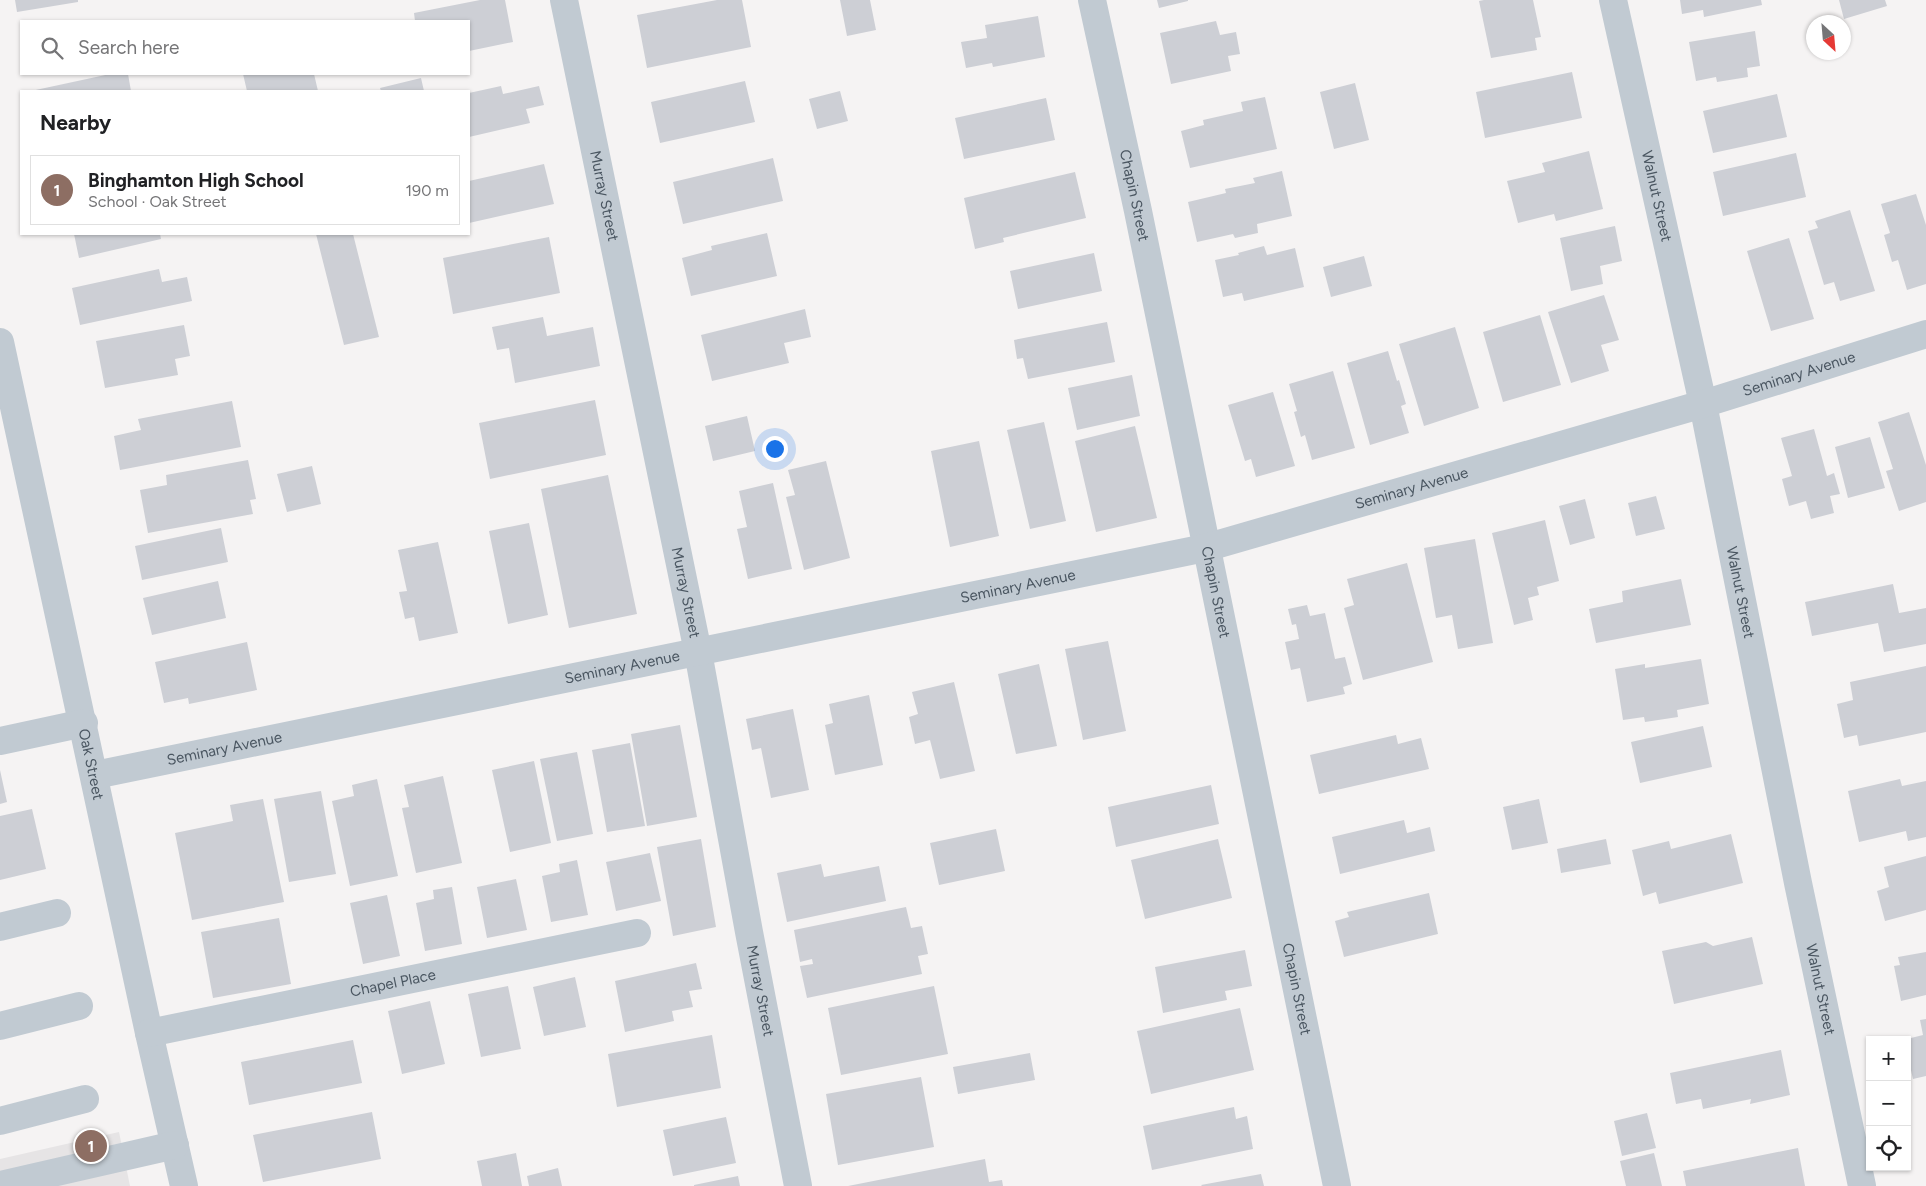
<!DOCTYPE html>
<html lang="en">
<head>
<meta charset="utf-8">
<style>
  body { margin:0; font-family:Figtree,sans-serif; background:#f2f2f2; color:#202124 }
  .controls { position:absolute; right:15px; bottom:15px; display:grid; overflow:hidden; border-radius:0px; box-shadow:0 1px 4px #0004 }
  .controls button { width:45px; height:45px; display:grid; place-items:center; padding:0; border:0; border-bottom:1px solid #e0e0e0; background:#fff; color:#202124; font:25px sans-serif }
  .compass { position:absolute; left:1806px; top:15px; width:45px; height:45px; border-radius:50%; background:#fff; box-shadow:0 1px 4px #0004; rotate:154deg }
  .you { position:absolute; left:774px; top:448px; width:18px; height:18px; margin:-12px; border:4px solid #fff; border-radius:50%; background:#1a73e8; box-shadow:0 0 0 8px #1a73e833 }
  .badge { display:grid; place-items:center; width:32px; height:32px; border-radius:50%; background:#db2777; color:#fff; font-size:16px; font-weight:700 }
  .pin { position:absolute; translate:-50% -50%; border:2px solid #fff; box-shadow:0 1px 5px #0006 }
  .list { margin:0; padding:0; list-style:none }
  h2 { display:flex; justify-content:space-between; align-items:center; height:65px; margin:0; padding:0 20px; font-size:21px }
  h2 small { font-size:16px; font-weight:400; color:#757577 }
  .list li { display:grid; grid-template-columns:32px 1fr auto; gap:15px; align-items:center; box-sizing:border-box; height:70px; margin:0 10px 10px; padding:0 10px; border:1px solid #e0e0e0; border-radius:0px }
  .list b { display:block; font-size:19px; white-space:nowrap }
  .list p { margin:0; font-size:16px; white-space:nowrap; color:#757577 }
  .list em { font-size:16px; font-style:normal; color:#757577 }
  .icon { flex:none; width:28px; height:28px; fill:none; stroke:currentColor; stroke-width:2; stroke-linecap:round; stroke-linejoin:round }
  .map { position:relative; flex:none; width:1926px; height:1186px; overflow:hidden }
  .search { position:absolute; background:#fff; box-shadow:0 1px 4px #0004; left:20px; top:20px; width:450px; height:55px; display:flex; align-items:center; gap:12px; box-sizing:border-box; padding:0 18px; border-radius:0px; color:#757577; font-size:19px }
  .panel { position:absolute; background:#fff; box-shadow:0 1px 4px #0004; left:20px; top:90px; width:450px; height:145px; border-radius:0px }
  .map>svg:first-child { display:block }
</style>
</head>
<body>
<div class="map">
<svg width="1926" height="1186" viewBox="0 0 1926 1186">
  <rect width="100%" height="100%" fill="#f5f3f3"/>
  <!-- education -->
  <path fill="#e6e4e5" d="M119,1132L130,1186H0V1159Z"/>
  <!-- building -->
  <path fill="#cdcfd5" d="M15,0H78V2L17,12Z
    M480,0H505L513,42L469,51V21H415L414,13Z
    M717,0H742L751,47L647,68L637,15Z
    M840,0H870L876,30L847,36Z
    M1157,0H1188V1L1159,8Z
    M1484,0H1533L1541,37L1535,38L1537,50L1491,58L1479,1Z
    M1680,0H1761L1762,5L1704,17L1703,10L1682,14Z
    M1839,0H1885L1887,6L1844,19Z
    M1038,16L1045,57L993,67L992,63L966,68L961,42L987,38L985,25Z
    M1216,21L1220,35L1236,32L1240,54L1228,56L1231,71L1171,84L1160,33Z
    M1755,31L1760,66L1747,68L1748,77L1717,82L1716,77L1696,81L1689,42Z
    M1572,72L1582,118L1485,138L1476,92Z
    M110,74H128L131,91H31Z
    M243,74H314L318,91H247Z
    M421,78L424,91H381L380,88Z
    M745,81L755,122L660,143L651,102Z
    M1355,83L1369,140L1334,149L1320,92Z
    M501,86L503,94L539,86L544,105L526,109L530,123L469,137V93Z
    M840,91L848,121L817,129L809,99Z
    M1777,94L1787,137L1713,153L1703,111Z
    M1265,97L1277,149L1190,168L1181,131L1204,125L1203,120L1243,111L1241,102Z
    M1046,98L1055,140L964,159L955,118Z
    M1589,151L1603,209L1556,221L1554,214L1518,223L1507,181L1545,172L1542,163Z
    M1796,153L1806,197L1723,216L1713,172Z
    M773,158L783,201L683,224L673,182Z
    M544,164L554,204L469,223V181Z
    M1282,171L1292,216L1257,224L1258,233L1235,238L1233,234L1197,242L1188,202L1226,193L1225,189L1255,183L1253,178Z
    M1075,172L1086,218L1003,238L1004,242L975,249L964,198Z
    M1916,194L1926,225V284L1907,290L1898,260L1892,262L1884,235L1890,233L1881,204Z
    M1850,210L1875,291L1840,301L1834,282L1824,285L1808,231L1818,228L1815,221Z
    M1615,226L1622,261L1600,266L1603,284L1571,291L1560,238Z
    M767,233L777,276L691,296L682,258L712,250L711,246Z
    M74,234H160L161,239L79,258Z
    M316,234H353L379,337L344,345Z
    M549,237L560,293L453,314L443,258Z
    M1789,238L1814,319L1771,331L1747,251Z
    M1264,246L1267,255L1295,248L1304,287L1244,301L1242,293L1223,297L1215,260L1239,255L1238,253Z
    M1094,253L1102,291L1018,309L1010,271Z
    M1364,256L1372,286L1331,297L1323,267Z
    M159,269L162,282L187,277L192,301L80,325L72,288Z
    M1604,295L1619,340L1601,345L1609,371L1571,383L1548,312Z
    M805,309L811,337L784,343L789,363L712,381L701,335Z
    M1540,315L1561,385L1503,402L1483,332Z
    M543,317L547,336L593,327L600,366L515,383L509,348L497,350L492,327Z
    M1107,322L1115,362L1028,379L1023,358L1017,359L1014,340Z
    M184,325L190,356L175,359L178,375L105,388L96,341Z
    M1455,327L1479,408L1424,426L1399,344Z
    M1388,351L1397,381L1399,380L1406,404L1401,406L1409,433L1370,445L1347,363Z
    M1333,371L1355,448L1312,460L1305,435L1301,437L1294,412L1297,411L1289,384Z
    M1132,375L1140,416L1077,430L1068,388Z
    M1273,392L1295,466L1256,477L1251,459L1245,461L1228,405Z
    M595,400L606,455L490,479L479,423Z
    M232,401L241,447L120,470L114,436L141,430L138,419Z
    M1909,412L1926,465V502L1899,511L1886,471L1893,469L1878,422Z
    M747,416L755,451L713,461L705,426Z
    M1044,422L1066,521L1030,529L1007,430Z
    M1135,426L1157,518L1096,532L1075,441Z
    M1814,429L1827,476L1834,473L1840,494L1830,496L1834,513L1811,519L1806,501L1789,506L1782,479L1792,476L1781,438Z
    M1870,437L1885,488L1848,498L1835,447Z
    M979,441L999,536L950,547L931,451Z
    M248,460L256,499L250,500L253,514L148,533L140,490L167,485L166,475Z
    M826,461L850,558L804,570L786,497L795,495L788,470Z
    M312,466L321,504L287,512L277,474Z
    M608,475L637,614L569,628L541,489Z
    M773,483L792,569L748,579L737,529L747,527L739,491Z
    M1656,496L1665,529L1636,536L1628,503Z
    M1585,499L1595,538L1570,545L1559,506Z
    M1545,520L1559,581L1537,587L1539,595L1528,598L1533,620L1514,625L1492,533Z
    M529,523L548,615L508,624L489,531Z
    M221,528L228,562L142,580L135,546Z
    M1475,539L1493,643L1458,649L1452,615L1436,618L1424,548Z
    M438,542L458,633L419,641L414,617L405,619L399,592L407,591L398,550Z
    M1407,563L1433,662L1363,680L1344,608L1354,605L1347,579Z
    M1681,579L1691,625L1596,643L1589,609L1623,602L1622,591Z
    M218,581L226,618L152,635L143,598Z
    M1893,584L1899,613L1926,608V644L1884,652L1878,623L1812,636L1805,602Z
    M1307,605L1310,616L1325,613L1335,659L1345,657L1352,684L1343,687L1345,694L1307,702L1300,668L1291,670L1285,642L1299,639L1296,624L1292,625L1288,609Z
    M1108,641L1126,731L1083,740L1065,649Z
    M247,642L257,690L189,704L188,698L164,703L155,662Z
    M1701,659L1709,704L1677,710L1678,717L1645,722L1644,717L1623,720L1615,669L1645,664V668Z
    M1039,664L1057,746L1016,754L998,674Z
    M1926,666V732L1859,746L1857,735L1844,738L1837,704L1853,700L1850,682Z
    M954,682L975,771L940,779L930,740L915,744L909,717L918,714L912,692Z
    M869,695L883,765L835,775L825,725L833,723L829,704Z
    M793,709L809,790L771,798L761,748L752,750L746,719Z
    M680,725L697,817L647,826L631,734Z
    M1703,726L1712,767L1640,783L1631,742Z
    M1396,735L1398,744L1421,738L1429,769L1319,794L1310,755Z
    M630,743L645,826L607,832L592,750Z
    M577,752L593,834L557,841L540,759Z
    M534,761L551,843L510,852L492,770Z
    M0,770L7,802L0,804Z
    M443,776L462,863L416,873L402,808L409,807L404,785Z
    M377,779L398,876L350,886L332,801L354,796L352,785Z
    M1900,779L1902,786L1926,781V837L1908,841L1906,831L1859,842L1848,791Z
    M1211,785L1219,824L1116,847L1108,807Z
    M321,791L336,874L289,882L274,799Z
    M263,799L284,902L192,920L175,833L233,821L230,805Z
    M1539,799L1548,843L1512,850L1503,807Z
    M32,809L46,869L0,880V816Z
    M1404,820L1407,833L1430,827L1435,851L1340,874L1332,837Z
    M996,829L1005,871L939,885L930,843Z
    M1731,834L1743,883L1659,904L1656,892L1643,896L1632,850L1669,841L1671,849Z
    M701,839L716,927L673,936L657,847Z
    M1218,839L1232,898L1145,919L1131,860Z
    M1606,839L1611,864L1561,873L1557,849Z
    M650,853L661,901L616,911L606,862Z
    M1926,856V910L1885,921L1877,891L1889,887L1884,867Z
    M577,860L588,915L551,922L542,876L560,872L559,864Z
    M821,864L824,877L879,866L886,901L787,922L777,873Z
    M516,879L527,930L487,938L477,887Z
    M452,887L462,944L425,951L416,903L434,899L433,890Z
    M1429,893L1438,934L1344,957L1335,921L1349,917L1347,912Z
    M387,895L400,956L363,964L350,903Z
    M906,907L911,928L922,926L928,954L918,956L922,974L807,998L800,966L813,964L812,959L800,962L794,930Z
    M279,918L291,984L213,998L201,932Z
    M1752,937L1763,984L1674,1004L1662,951L1706,942L1713,946Z
    M1245,950L1252,986L1225,991L1227,1000L1163,1013L1155,967Z
    M1926,952V995L1901,1001L1894,966L1900,965L1898,957Z
    M696,963L702,989L689,991L693,1007L672,1011L674,1021L625,1032L615,981Z
    M575,977L586,1027L544,1036L533,987Z
    M508,986L521,1049L481,1057L468,994Z
    M934,986L948,1054L841,1075L828,1008Z
    M430,1001L445,1064L402,1074L388,1011Z
    M1240,1008L1254,1070L1151,1094L1137,1031Z
    M1926,1019V1076L1913,1079L1907,1053V1039L1923,1035L1920,1020Z
    M712,1035L721,1088L617,1107L608,1054Z
    M353,1040L362,1083L249,1105L241,1062Z
    M1781,1050L1790,1095L1750,1104L1751,1099L1703,1109L1701,1099L1676,1104L1670,1073Z
    M1030,1053L1035,1080L958,1094L953,1067Z
    M921,1077L934,1147L838,1165L826,1094Z
    M1234,1107L1236,1119L1247,1116L1253,1149L1152,1170L1143,1126Z
    M372,1112L381,1159L263,1182L253,1135Z
    M1647,1113L1656,1148L1622,1156L1614,1121Z
    M726,1117L736,1163L673,1176L663,1130Z
    M1798,1148L1805,1186H1686L1683,1171Z
    M516,1153L522,1186H482L477,1161Z
    M1654,1153L1662,1186H1626L1620,1161Z
    M985,1159L989,1182L1002,1180L1003,1186H848Z
    M558,1168L562,1186H529L527,1176Z
    M1261,1174L1264,1186H1202L1201,1185Z
    M738,1176L740,1186H694V1185Z"/>
  <g fill="none" stroke-linecap="round" stroke-linejoin="round">
    <!-- minor -->
    <g stroke="#c1cad2" stroke-width="28">
      <path id="s1" d="M564,0L698,652L749,932L798,1186"/>
      <path id="s2" d="M1092,0L1138,211L1337,1186"/>
      <path id="s3" d="M1613,0L1703,404L1798,883L1862,1186"/>
      <path id="s4" d="M0,342L149,1033L184,1186"/>
      <path d="M0,741L84,723"/>
      <path id="s5" d="M95,775L1205,548L1703,404L1926,334"/>
      <path d="M0,927L57,913"/>
      <path d="M0,1026L79,1006"/>
      <path id="s6" d="M149,1033L637,933"/>
      <path d="M0,1121L85,1099"/>
      <path d="M0,1185L175,1145"/>
    </g>
  </g>
  <g text-anchor="middle" stroke-width="5" stroke-linejoin="round" paint-order="stroke">
    <!-- street labels -->
    <g font-size="15" fill="#4a5661" stroke="#fff">
      <text dy="5" stroke="none"><textPath href="#s1" startOffset="200">Murray Street</textPath></text>
      <text dy="5" stroke="none"><textPath href="#s2" startOffset="200">Chapin Street</textPath></text>
      <text dy="5" stroke="none"><textPath href="#s3" startOffset="201">Walnut Street</textPath></text>
      <text dy="5" stroke="none"><textPath href="#s5" startOffset="1752">Seminary Avenue</textPath></text>
      <text dy="5" stroke="none"><textPath href="#s5" startOffset="1348">Seminary Avenue</textPath></text>
      <text dy="5" stroke="none"><textPath href="#s5" startOffset="942">Seminary Avenue</textPath></text>
      <text dy="5" stroke="none"><textPath href="#s1" startOffset="605">Murray Street</textPath></text>
      <text dy="5" stroke="none"><textPath href="#s3" startOffset="606">Walnut Street</textPath></text>
      <text dy="5" stroke="none"><textPath href="#s2" startOffset="605">Chapin Street</textPath></text>
      <text dy="5" stroke="none"><textPath href="#s5" startOffset="538">Seminary Avenue</textPath></text>
      <text dy="5" stroke="none"><textPath href="#s5" startOffset="132">Seminary Avenue</textPath></text>
      <text dy="5" stroke="none"><textPath href="#s4" startOffset="432">Oak Street</textPath></text>
      <text dy="5" stroke="none"><textPath href="#s6" startOffset="249">Chapel Place</textPath></text>
      <text dy="5" stroke="none"><textPath href="#s3" startOffset="1011">Walnut Street</textPath></text>
      <text dy="5" stroke="none"><textPath href="#s1" startOffset="1010">Murray Street</textPath></text>
      <text dy="5" stroke="none"><textPath href="#s2" startOffset="1010">Chapin Street</textPath></text>
    </g>
  </g>
</svg>
<div class="controls">
<button>+</button>
<button>−</button>
<button><svg class="icon" aria-label="locate" viewBox="0 0 24 24"><circle cx="12" cy="12" r="6"/><path d="M12 2v4M12 18v4M2 12h4M18 12h4"/></svg></button>
</div>
<svg class="compass" viewBox="-18 -18 36 36"><path d="M0-13l5 13h-10z" fill="#e53935"/><path d="M0 13l5-13h-10z" fill="#757577"/></svg>
<div class="you"></div>
<div class="pin badge" style="left:91px;top:1146px;background:#8d6e63">1</div>
<div class="search"><svg class="icon" aria-label="search" viewBox="0 0 24 24"><circle cx="10" cy="10" r="6"/><path d="M15 15l6 6"/></svg>Search here</div>
<section class="panel">
<h2>Nearby<small></small></h2>
<ul class="list">
<li><span class="badge" style="background:#8d6e63">1</span><div><b>Binghamton High School</b><p>School · Oak Street</p></div><em>190 m</em></li>
</ul>
</section>
</div>
</body>
</html>
